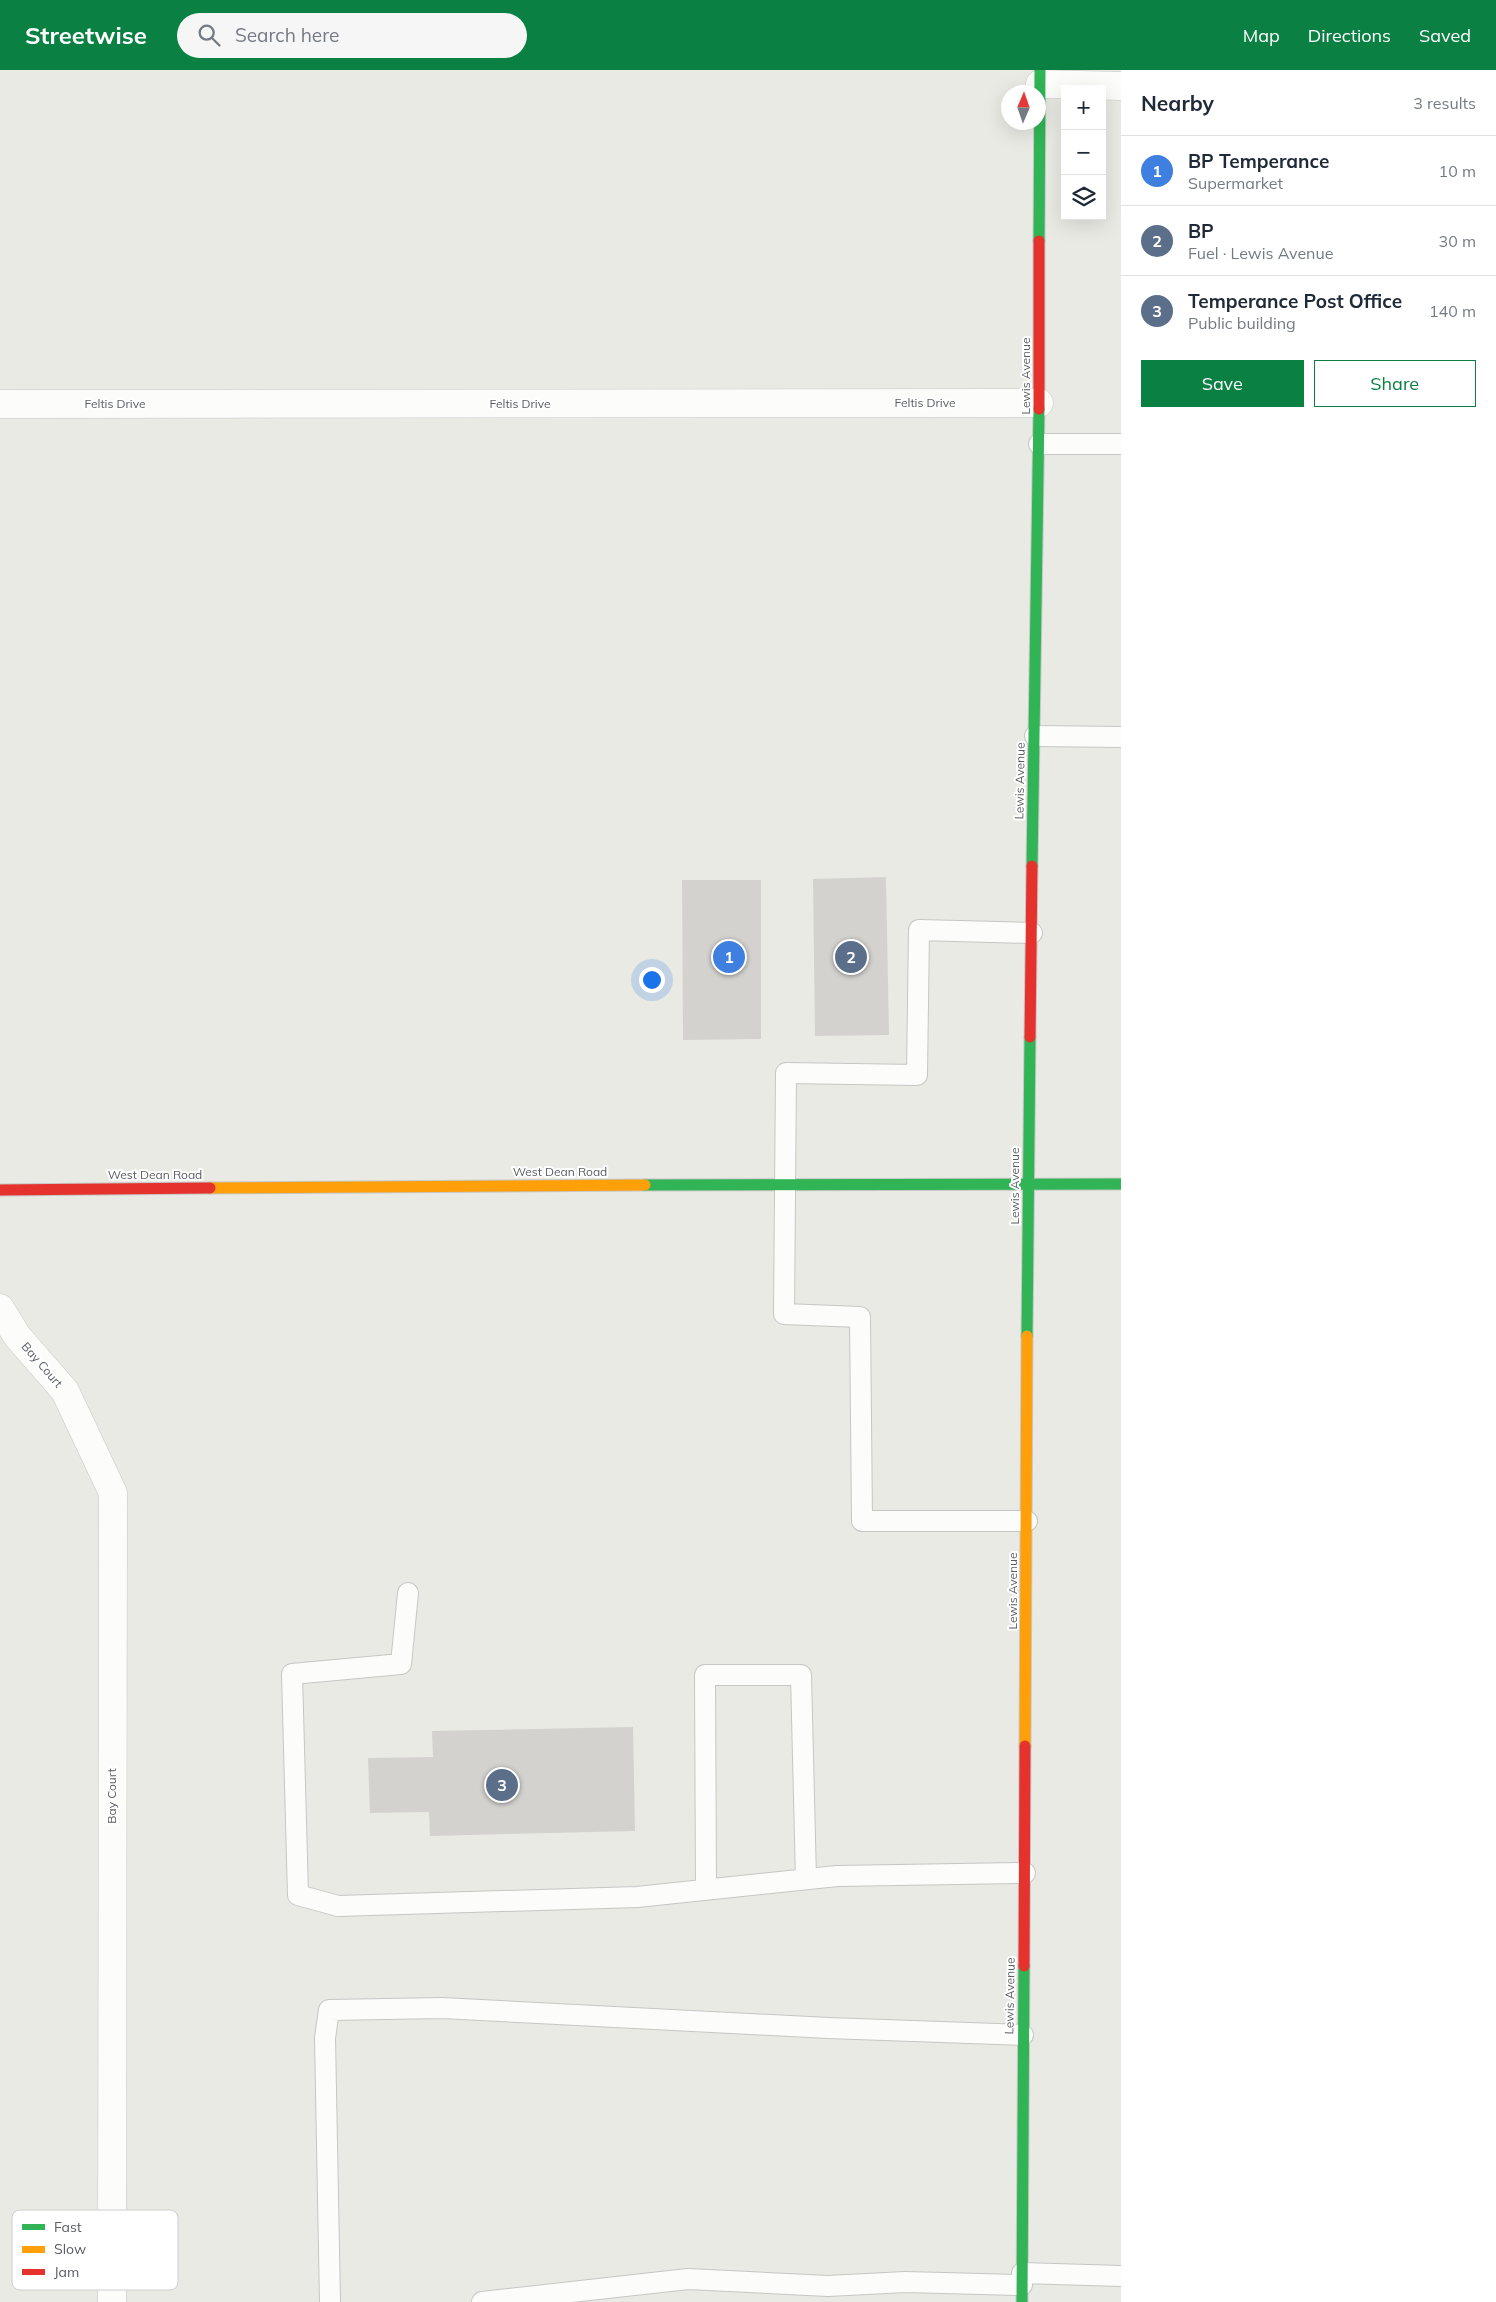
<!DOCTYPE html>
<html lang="en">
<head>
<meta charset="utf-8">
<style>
  body { margin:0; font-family:Mulish,sans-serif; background:#f6f6f7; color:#1f2937 }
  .controls { position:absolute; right:15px; top:15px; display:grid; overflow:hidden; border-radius:0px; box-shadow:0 5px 20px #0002 }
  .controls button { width:45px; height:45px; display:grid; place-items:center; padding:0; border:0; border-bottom:1px solid #e0e1e3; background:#fff; color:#1f2937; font:25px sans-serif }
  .compass { position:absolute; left:1001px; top:15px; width:45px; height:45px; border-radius:50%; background:#fff; box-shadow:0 5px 20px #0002; rotate:2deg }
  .you { position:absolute; left:651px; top:909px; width:18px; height:18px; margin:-12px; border:4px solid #fff; border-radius:50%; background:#1a73e8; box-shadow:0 0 0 8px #1a73e833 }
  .badge { display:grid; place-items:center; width:32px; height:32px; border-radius:50%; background:#0b8043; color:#fff; font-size:16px; font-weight:700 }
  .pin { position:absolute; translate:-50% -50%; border:2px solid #fff; box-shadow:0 1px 5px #0006 }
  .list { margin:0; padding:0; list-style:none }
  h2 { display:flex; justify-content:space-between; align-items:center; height:65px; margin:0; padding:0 20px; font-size:21px }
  h2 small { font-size:16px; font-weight:400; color:#747a83 }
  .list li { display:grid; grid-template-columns:32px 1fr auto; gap:15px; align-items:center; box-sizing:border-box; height:70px; padding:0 20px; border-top:1px solid #e0e1e3 }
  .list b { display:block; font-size:19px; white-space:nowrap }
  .list p { margin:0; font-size:16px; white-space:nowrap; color:#747a83 }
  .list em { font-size:16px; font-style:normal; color:#747a83 }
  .actions { display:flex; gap:10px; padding:15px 20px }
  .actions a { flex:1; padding:11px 0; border:1px solid #0b8043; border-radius:0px; text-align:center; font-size:18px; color:#0b8043 }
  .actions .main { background:#0b8043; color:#fff }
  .icon { flex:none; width:28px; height:28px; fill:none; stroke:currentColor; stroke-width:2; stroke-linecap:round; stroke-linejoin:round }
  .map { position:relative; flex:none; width:1121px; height:2232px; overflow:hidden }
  header { display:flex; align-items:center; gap:30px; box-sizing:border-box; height:70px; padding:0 25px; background:#0b8043; color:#fff }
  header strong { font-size:24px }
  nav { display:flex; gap:28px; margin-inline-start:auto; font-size:18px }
  .search { width:350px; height:45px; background:#f6f6f7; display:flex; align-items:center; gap:12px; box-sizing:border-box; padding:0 18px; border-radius:28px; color:#747a83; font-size:19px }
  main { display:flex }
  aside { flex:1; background:#fff }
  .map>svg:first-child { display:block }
</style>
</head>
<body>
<header>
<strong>Streetwise</strong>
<div class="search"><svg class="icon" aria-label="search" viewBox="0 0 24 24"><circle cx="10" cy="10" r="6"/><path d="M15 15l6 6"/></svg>Search here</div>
<nav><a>Map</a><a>Directions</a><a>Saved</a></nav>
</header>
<main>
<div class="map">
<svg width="1121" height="2232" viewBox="0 0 1121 2232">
  <rect width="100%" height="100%" fill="#eaeae4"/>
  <!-- building -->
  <path fill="#d3d2cf" d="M886,807L889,965L815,966L813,809Z
    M682,810H761V969L683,970Z
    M633,1657L635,1761L430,1766L429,1742L370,1743L368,1688L433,1687L432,1661Z"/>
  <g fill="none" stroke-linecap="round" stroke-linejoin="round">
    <defs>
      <path id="lane" d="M1039,374H1121
        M1035,666L1121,667
        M1027,1451H862L860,1247L784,1244L786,1003L917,1005L919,860L1032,863
        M408,1523L401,1594L292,1604L298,1825L338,1836L637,1827L837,1806L1025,1803
        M706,1820L705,1605H801L806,1809
        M1022,2203L1121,2206
        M330,2232L325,1968L329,1940L442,1938L828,1958L1023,1965
        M482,2232L688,2209L828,2216L905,2212L1022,2215"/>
      <path id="street" d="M1040,14L1121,16
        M0,334L1039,333
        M0,1238L17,1266L65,1321L113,1423L112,2232"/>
      <path id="fast" d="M1039,171L1040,0
        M1032,796L1039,339
        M645,1115L1121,1114
        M1027,1266L1030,967
        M1022,2232L1024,1896"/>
      <path id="slow" d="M210,1118L645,1115
        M1025,1676L1027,1266"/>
      <path id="jam" d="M1039,339V171
        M1030,967L1032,796
        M0,1120L210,1118
        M1024,1896L1025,1676"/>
    </defs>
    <!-- lane casing -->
    <use href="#lane" stroke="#c6c6c5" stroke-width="22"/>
    <!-- street casing -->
    <use href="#street" stroke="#c6c6c5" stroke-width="29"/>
    <!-- fast casing -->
    <use href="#fast" stroke="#c6c7c6" stroke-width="13"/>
    <!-- slow casing -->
    <use href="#slow" stroke="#c6c7c6" stroke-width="13"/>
    <!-- jam casing -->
    <use href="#jam" stroke="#c6c7c6" stroke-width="13"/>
    <!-- lane -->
    <use href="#lane" stroke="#fcfcfb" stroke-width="20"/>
    <!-- street -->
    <use href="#street" stroke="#fcfcfb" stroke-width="28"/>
    <!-- fast -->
    <use href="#fast" stroke="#30b455" stroke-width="11"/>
    <!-- slow -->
    <use href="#slow" stroke="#ff9f0a" stroke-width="11"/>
    <!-- jam -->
    <use href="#jam" stroke="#e5322d" stroke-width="11"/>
  </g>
  <g text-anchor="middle" stroke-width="4" stroke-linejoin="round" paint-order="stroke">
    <!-- street labels -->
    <g font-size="12" fill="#595c63" stroke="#fff">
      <text transform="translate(1026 306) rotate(-90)" y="4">Lewis Avenue</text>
      <text x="925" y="337">Feltis Drive</text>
      <text x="115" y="338">Feltis Drive</text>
      <text x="520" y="338">Feltis Drive</text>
      <text transform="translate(1020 711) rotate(-89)" y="4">Lewis Avenue</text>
      <text x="560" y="1106">West Dean Road</text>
      <text x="155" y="1109">West Dean Road</text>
      <text transform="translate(1015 1116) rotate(-90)" y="4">Lewis Avenue</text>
      <text transform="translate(42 1295) rotate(49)" y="4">Bay Court</text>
      <text transform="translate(1013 1521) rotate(-90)" y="4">Lewis Avenue</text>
      <text transform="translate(112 1726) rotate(-90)" y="4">Bay Court</text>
      <text transform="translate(1010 1926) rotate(-89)" y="4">Lewis Avenue</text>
    </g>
  </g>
  <!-- legend -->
  <rect x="12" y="2140" width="166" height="80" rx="8" fill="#fff" stroke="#cdced0" stroke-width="1"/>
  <rect x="22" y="2154" width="23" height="6" fill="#30b455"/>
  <rect x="22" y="2176" width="23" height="7" fill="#ff9f0a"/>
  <rect x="22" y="2199" width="23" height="6" fill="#e5322d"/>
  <g font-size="14" fill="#595c63">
    <text x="54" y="2162">Fast</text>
    <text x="54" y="2184">Slow</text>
    <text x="54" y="2207">Jam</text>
  </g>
</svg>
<div class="controls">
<button>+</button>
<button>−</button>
<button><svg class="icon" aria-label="layers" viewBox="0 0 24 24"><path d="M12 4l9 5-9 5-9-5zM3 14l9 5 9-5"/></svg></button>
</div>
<svg class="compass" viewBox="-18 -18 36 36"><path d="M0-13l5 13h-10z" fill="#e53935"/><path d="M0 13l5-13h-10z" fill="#747a83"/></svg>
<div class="you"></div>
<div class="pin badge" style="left:729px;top:887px;background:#3f7fe0">1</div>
<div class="pin badge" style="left:851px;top:887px;background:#5c6f8a">2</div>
<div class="pin badge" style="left:502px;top:1715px;background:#5c6f8a">3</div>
</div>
<aside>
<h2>Nearby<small>3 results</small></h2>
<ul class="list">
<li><span class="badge" style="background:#3f7fe0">1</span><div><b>BP Temperance</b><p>Supermarket</p></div><em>10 m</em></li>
<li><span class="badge" style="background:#5c6f8a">2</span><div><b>BP</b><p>Fuel · Lewis Avenue</p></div><em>30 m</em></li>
<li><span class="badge" style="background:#5c6f8a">3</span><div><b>Temperance Post Office</b><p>Public building</p></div><em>140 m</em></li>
</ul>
<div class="actions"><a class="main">Save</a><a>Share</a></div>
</aside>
</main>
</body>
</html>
